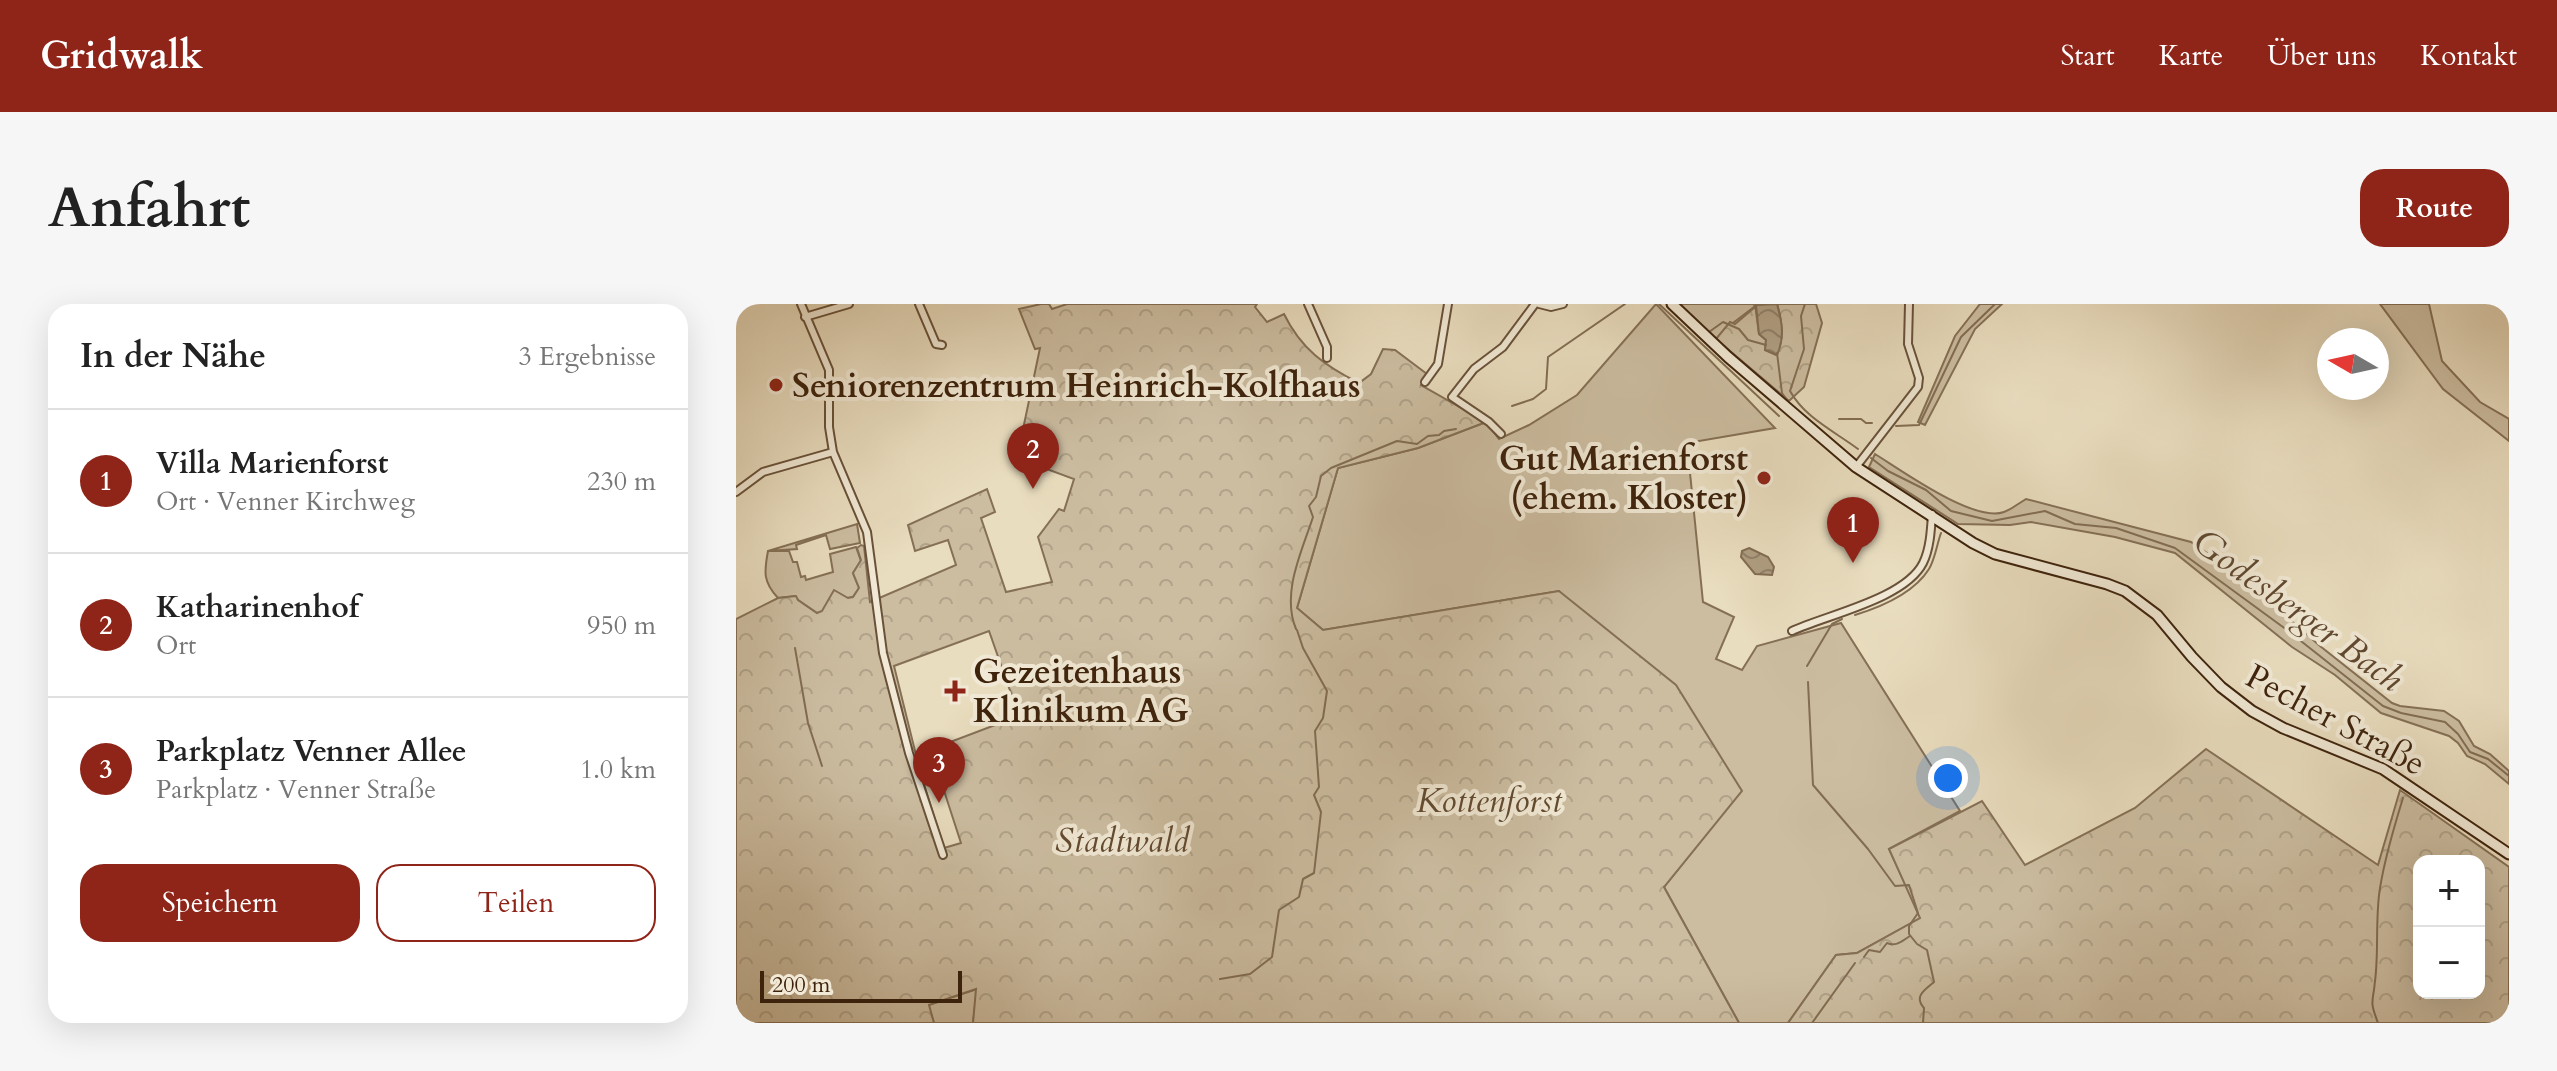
<!DOCTYPE html>
<html lang="de">
<head>
<meta charset="utf-8">
<style>
  body { margin:0; font-family:Cardo,serif; background:#f6f6f6; color:#222 }
  .controls { position:absolute; right:24px; bottom:24px; display:grid; overflow:hidden; border-radius:16px; box-shadow:0 8px 32px #0002 }
  .controls button { width:72px; height:72px; display:grid; place-items:center; padding:0; border:0; border-bottom:2px solid #e0e0e0; background:#fff; color:#222; font:40px sans-serif }
  .compass { position:absolute; left:1581px; top:24px; width:72px; height:72px; border-radius:50%; background:#fff; box-shadow:0 8px 32px #0002; rotate:279deg }
  .scale { position:absolute; left:24px; bottom:20px; width:202px; box-sizing:border-box; padding-left:8px; border:4px solid #3e230c; border-top:0; font-size:22px; line-height:28px; white-space:nowrap; color:#3e230c; -webkit-text-stroke:6px #f1e9d5; paint-order:stroke }
  .you { position:absolute; left:1212px; top:474px; width:28px; height:28px; margin:-20px; border:6px solid #fff; border-radius:50%; background:#1a73e8; box-shadow:0 0 0 12px #1a73e833 }
  .badge { display:grid; place-items:center; width:52px; height:52px; border-radius:50%; background:#8f2418; color:#fff; font-size:26px; font-weight:700 }
  .pin { position:absolute; translate:-50% -66px; filter:drop-shadow(0 2px 4px #0008) }
  .pin::after { content:''; position:absolute; top:42px; width:28px; height:24px; background:inherit; clip-path:polygon(0 0,100% 0,50% 100%) }
  .list { margin:0; padding:0; list-style:none }
  h2 { display:flex; justify-content:space-between; align-items:center; height:104px; margin:0; padding:0 32px; font-size:34px }
  h2 small { font-size:26px; font-weight:400; color:#767676 }
  .list li { display:grid; grid-template-columns:52px 1fr auto; gap:24px; align-items:center; box-sizing:border-box; height:144px; padding:0 32px; border-top:2px solid #e0e0e0 }
  .list b { display:block; font-size:30px; white-space:nowrap }
  .list p { margin:0; font-size:26px; white-space:nowrap; color:#767676 }
  .list em { font-size:26px; font-style:normal; color:#767676 }
  .actions { display:flex; gap:16px; padding:24px 32px }
  .actions a { flex:1; padding:18px 0; border:2px solid #8f2418; border-radius:24px; text-align:center; font-size:28px; color:#8f2418 }
  .actions .main { background:#8f2418; color:#fff }
  .map { position:relative; flex:none; width:1773px; height:719px; overflow:hidden; border-radius:24px }
  header { display:flex; align-items:center; gap:48px; box-sizing:border-box; height:112px; padding:0 40px; background:#8f2418; color:#fff }
  header strong { font-size:38px }
  nav { display:flex; gap:44px; margin-inline-start:auto; font-size:28px }
  .intro { display:flex; align-items:center; justify-content:space-between; box-sizing:border-box; height:192px; padding:0 48px }
  h1 { margin:0; font-size:56px }
  .button { padding:20px 36px; border-radius:24px; background:#8f2418; color:#fff; font-size:28px; font-weight:700 }
  main { display:flex; gap:48px; padding:0 48px }
  aside { flex:1; background:#fff; border-radius:24px; box-shadow:0 8px 32px #0002 }
  .map>svg:first-child { display:block }
</style>
</head>
<body>
<header>
<strong>Gridwalk</strong>
<nav><a>Start</a><a>Karte</a><a>Über uns</a><a>Kontakt</a></nav>
</header>
<div class="intro"><h1>Anfahrt</h1><a class="button">Route</a></div>
<main>
<aside>
<h2>In der Nähe<small>3 Ergebnisse</small></h2>
<ul class="list">
<li><span class="badge">1</span><div><b>Villa Marienforst</b><p>Ort · Venner Kirchweg</p></div><em>230 m</em></li>
<li><span class="badge">2</span><div><b>Katharinenhof</b><p>Ort</p></div><em>950 m</em></li>
<li><span class="badge">3</span><div><b>Parkplatz Venner Allee</b><p>Parkplatz · Venner Straße</p></div><em>1.0 km</em></li>
</ul>
<div class="actions"><a class="main">Speichern</a><a>Teilen</a></div>
</aside>
<div class="map">
<svg width="1773" height="719" viewBox="0 0 1773 719">
  <defs>
    <pattern id="forest-crowns" width="20" height="18" patternUnits="userSpaceOnUse" patternTransform="scale(2)"><rect width="20" height="18" fill="#ccbda1"/><path d="M2 6a3 3 0 1 1 6 0M12 15a3 3 0 1 1 6 0" fill="none" stroke="#b0a289"/></pattern>
    <pattern id="water-waves" width="16" height="10" patternUnits="userSpaceOnUse" patternTransform="scale(2)"><rect width="16" height="10" fill="#af9e82"/><path d="M0 5q4-4 8 0t8 0" fill="none" stroke="#908069"/></pattern>
  </defs>
  <rect width="100%" height="100%" fill="#e9ddbf"/>
  <filter id="stains"><feTurbulence type="fractalNoise" baseFrequency=".0025" numOctaves="4"/><feColorMatrix values="0 0 0 0 .2 0 0 0 0 .09 0 0 0 0 .02 0 0 0 .5 -.17"/></filter>
  <radialGradient id="worn" r=".72"><stop offset=".6" stop-color="#630" stop-opacity="0"/><stop offset="1" stop-color="#630" stop-opacity=".3"/></radialGradient>
  <!-- green -->
  <path fill="#ccbda1" stroke="#857056" stroke-width="2" d="M920,0L1039,124L951,139L967,298L998,313L980,355L1006,366L1021,342L1105,319L1224,507L1153,545L1185,614L1121,649L1100,651L1052,719H1003L928,583L1005,486L823,287L587,326L561,304L602,164L682,144L750,118L763,135L793,121L841,91Z
    M943,0H1019L1018,3L993,22L980,35Z
    M1244,0H1266L1239,25L1189,121L1182,118L1219,32Z
    M1644,0H1693L1706,57L1744,98L1773,115V137L1707,85Z
    M1139,150C1165,166 1238,219 1268,208C1276,205 1283,199 1290,195L1455,238L1504,272L1584,342L1656,399L1664,402L1708,407L1723,417L1738,442L1754,450L1773,467V480L1749,460L1731,452L1722,439L1713,432L1645,409L1599,371L1556,343L1439,249L1379,233L1295,218L1274,221L1222,220L1133,163Z
    M120,243L125,257L117,269L123,284L117,293C100,296 97,292 86,308L81,309L62,296L59,292L42,294C27,278 28,268 32,247H53L57,258H61L65,273L69,272L70,276L97,268L94,250Z
    M241,685L237,719H198L192,701Z"/>
  <!-- forest -->
  <path fill="url(#forest-crowns)" stroke="#857056" stroke-width="2" fill-rule="evenodd" d="M305,0H313L316,5L331,0H521L519,3L531,18L548,10C565,45 589,62 623,79L635,70L647,45L659,46L691,70L685,81L750,118L682,144L602,164L561,304L587,326L823,287L940,381L1006,487L928,583L1003,719H237L240,685L193,701L198,719H0V315L42,294L60,292L62,296L81,309L86,307L98,286L112,294L117,293L123,284L117,269L125,256L121,244L125,241L128,242L134,298L220,261L212,236L179,247L172,221L251,185L259,208L245,214L270,288L316,278L302,233L323,205L328,207L338,175L281,154L304,44L299,45L283,5ZM253,327L283,412L180,451L158,362ZM180,455L199,459L225,539L208,544Z
    M1019,0L1023,30L1030,36L1029,46L1040,51C1049,35 1046,17 1041,0H1080L1086,19L1068,83L1053,97L980,35L994,18L999,20L1018,4Z
    M121,220L124,239L94,245L90,231L60,241L61,245L32,247Z
    M1470,445L1642,561L1664,486L1773,563V719H1052L1100,651L1121,649L1184,614L1153,545L1246,497L1289,561L1399,504ZM1683,557H1743V689H1683Z"/>
  <!-- water -->
  <path fill="url(#water-waves)" stroke="#826d53" stroke-width="2" d="M1041,0C1046,18 1049,33 1041,51L1029,46L1030,36L1023,30L1020,1Z
    M1013,244L1032,253L1038,263L1036,271L1019,270L1005,253L1006,247Z"/>
  <g fill="none" stroke-linecap="round" stroke-linejoin="round">
    <!-- stream -->
    <path stroke="#826d53" stroke-width="2" d="M923,0L1043,112
      M1069,0L1065,12L1068,45L1054,87C1069,114 1098,127 1122,145
      M973,28L987,18L1003,25L1012,36L1030,41
      M1041,49L1046,89L1053,99
      M776,102L797,95L810,85L812,53L889,0
      M1103,115H1125L1130,119H1136
      M1160,122L1183,121L1225,33L1259,0
      M1135,154L1152,167L1190,186L1215,207L1256,217L1309,207L1339,220L1380,224L1439,244L1551,326L1647,402L1665,409L1709,418L1722,430L1734,448L1752,455L1773,472
      M1119,311C1145,303 1178,289 1193,265C1199,255 1201,240 1205,229
      M560,325C545,289 566,247 577,213L573,202L580,193L585,172L595,164L661,137L681,140L692,132L703,131L708,127L720,125
      M59,344L72,419L86,462
      M1071,362L1096,320L1106,315
      M1072,378L1077,481L1132,545L1159,582L1173,581L1182,609L1173,622V630L1181,640L1191,646L1198,678C1190,685 1177,692 1188,704L1187,719
      M1128,653L1133,646L1144,648L1151,639C1160,643 1166,637 1174,632
      M484,675L514,670L536,653L543,606L563,593L567,575L578,569L585,508L578,491L583,483L579,427L587,414L591,387L567,344L561,326
      M1076,719L1119,659
      M1642,719C1633,695 1637,700 1639,677C1643,647 1639,614 1644,584C1649,553 1658,523 1667,494"/>
    <defs>
      <path id="minor" d="M65,0L93,66V123L97,148L131,228L147,349L173,449L207,551
        M183,0L200,40L206,41
        M572,0L591,43V54
        M803,0L815,3L827,0
        M69,13L113,0
        M689,78L702,60L712,0
        M765,130L753,118L716,93L738,65L767,43L799,0
        M1120,163L1182,83L1183,74L1172,40L1173,0
        M0,188L27,168L97,148
        M1056,327C1090,311 1169,295 1187,259C1194,245 1195,226 1196,210"/>
      <path id="secondary" d="M936,0L992,53L1120,163L1237,239L1259,250L1371,280L1389,287L1421,311L1456,353L1485,383L1516,407L1547,424L1647,465L1773,550"/>
    </defs>
    <!-- minor casing -->
    <use href="#minor" stroke="#695239" stroke-width="10"/>
    <!-- secondary casing -->
    <use href="#secondary" stroke="#3e230c" stroke-width="13"/>
    <!-- minor -->
    <use href="#minor" stroke="#f1e9d5" stroke-width="6"/>
    <!-- secondary -->
    <use href="#secondary" stroke="#f1e9d5" stroke-width="9"/>
  </g>
  <!-- markers -->
  <g fill="#8f2418" stroke="#f1e9d5" stroke-width="3">
    <circle cx="40" cy="81" r="8"/>
    <circle cx="1028" cy="174" r="8"/>
    <path d="M215 375h8v8h8v8h-8v8h-8v-8h-8v-8h8z"/>
  </g>
  <g text-anchor="middle" stroke-width="8" stroke-linejoin="round" paint-order="stroke">
    <!-- poi labels -->
    <g font-size="34" font-weight="bold" fill="#3e230c" stroke="#f1e9d5" text-anchor="start">
      <text x="56" y="93">Seniorenzentrum Heinrich-Kolfhaus</text>
      <text x="1012" y="166" text-anchor="end">Gut Marienforst<tspan x="1012" dy="39">(ehem. Kloster)</tspan></text>
      <text x="237" y="379">Gezeitenhaus<tspan x="237" dy="39">Klinikum AG</tspan></text>
    </g>
    <!-- street labels -->
    <g font-size="34" fill="#3e230c" stroke="#f1e9d5">
      <text transform="translate(1600 415) rotate(28)" y="12">Pecher Straße</text>
    </g>
    <!-- park labels -->
    <g font-size="34" font-style="italic" fill="#624a31" stroke="#f1e9d5">
      <text x="753" y="508">Kottenforst</text>
      <text x="386" y="548">Stadtwald</text>
    </g>
    <!-- water labels -->
    <g font-size="36" font-style="italic" fill="#60482f" stroke="#f1e9d5">
      <text transform="translate(1563 305) rotate(36)" y="13">Godesberger Bach</text>
    </g>
  </g>
  <rect width="100%" height="100%" filter="url(#stains)"/>
  <rect width="100%" height="100%" fill="url(#worn)"/>
</svg>
<div class="controls">
<button>+</button>
<button>−</button>
</div>
<svg class="compass" viewBox="-18 -18 36 36"><path d="M0-13l5 13h-10z" fill="#e53935"/><path d="M0 13l5-13h-10z" fill="#767676"/></svg>
<div class="scale">200 m</div>
<div class="you"></div>
<div class="pin badge" style="left:1117px;top:259px">1</div>
<div class="pin badge" style="left:297px;top:185px">2</div>
<div class="pin badge" style="left:203px;top:499px">3</div>
</div>
</main>
</body>
</html>
